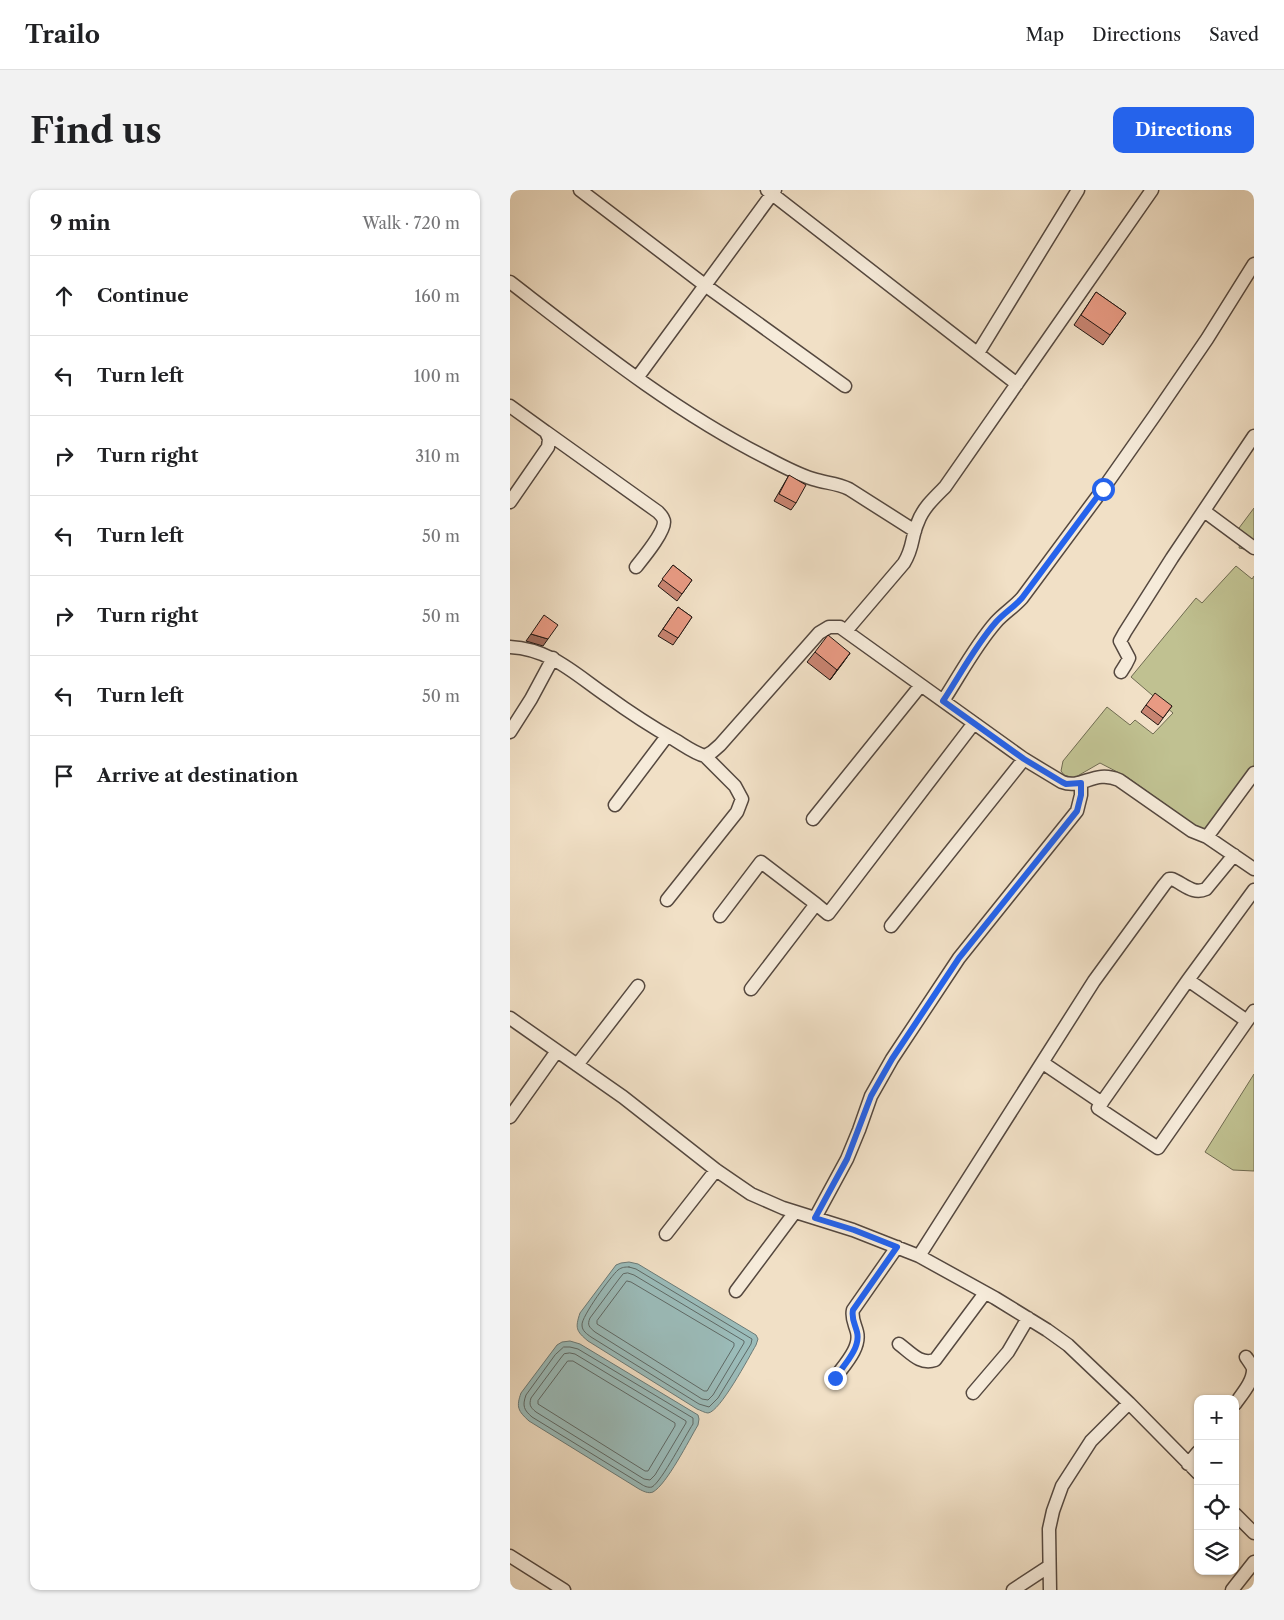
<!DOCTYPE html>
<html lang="en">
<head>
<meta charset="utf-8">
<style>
  body { margin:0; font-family:"Libre Caslon Text",serif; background:#f2f2f2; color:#202124 }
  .controls { position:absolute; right:15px; bottom:15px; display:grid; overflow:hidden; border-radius:10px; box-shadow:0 1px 4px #0004 }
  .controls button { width:45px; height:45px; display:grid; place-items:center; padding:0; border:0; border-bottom:1px solid #e0e0e0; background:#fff; color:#202124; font:25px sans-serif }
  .stop { position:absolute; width:15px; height:15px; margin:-11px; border:4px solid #2563eb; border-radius:50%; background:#fff }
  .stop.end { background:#2563eb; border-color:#fff; box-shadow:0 1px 5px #0008 }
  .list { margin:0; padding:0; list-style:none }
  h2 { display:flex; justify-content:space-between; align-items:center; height:65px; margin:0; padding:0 20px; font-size:21px }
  h2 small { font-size:16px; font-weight:400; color:#757577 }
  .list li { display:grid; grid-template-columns:32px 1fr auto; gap:15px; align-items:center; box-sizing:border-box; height:80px; padding:0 20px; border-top:1px solid #e0e0e0 }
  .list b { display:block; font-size:19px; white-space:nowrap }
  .list em { font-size:16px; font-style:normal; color:#757577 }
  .icon { flex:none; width:28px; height:28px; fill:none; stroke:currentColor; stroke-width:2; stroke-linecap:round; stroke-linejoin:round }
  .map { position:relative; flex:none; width:744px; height:1400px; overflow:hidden; border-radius:10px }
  header { display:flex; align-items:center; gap:30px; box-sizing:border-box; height:70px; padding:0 25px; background:#fff; border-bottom:1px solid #e0e0e0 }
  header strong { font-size:24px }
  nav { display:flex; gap:28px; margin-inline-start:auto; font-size:18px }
  .intro { display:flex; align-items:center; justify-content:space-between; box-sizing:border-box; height:120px; padding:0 30px }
  h1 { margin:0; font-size:35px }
  .button { padding:12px 22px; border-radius:10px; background:#2563eb; color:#fff; font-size:18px; font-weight:700 }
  main { display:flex; gap:30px; padding:0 30px }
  aside { flex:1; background:#fff; border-radius:10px; box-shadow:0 1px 4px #0004 }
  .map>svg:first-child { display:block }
</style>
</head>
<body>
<header>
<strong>Trailo</strong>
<nav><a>Map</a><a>Directions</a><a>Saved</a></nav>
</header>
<div class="intro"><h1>Find us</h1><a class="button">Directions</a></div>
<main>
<aside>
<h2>9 min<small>Walk · 720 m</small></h2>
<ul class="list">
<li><svg class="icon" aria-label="ahead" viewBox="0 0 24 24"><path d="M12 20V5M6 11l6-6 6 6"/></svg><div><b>Continue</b></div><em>160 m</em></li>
<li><svg class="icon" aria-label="left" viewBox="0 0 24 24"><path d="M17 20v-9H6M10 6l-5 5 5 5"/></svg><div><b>Turn left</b></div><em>100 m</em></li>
<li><svg class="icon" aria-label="right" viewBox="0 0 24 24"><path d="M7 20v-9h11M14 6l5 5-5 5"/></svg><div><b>Turn right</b></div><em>310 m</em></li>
<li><svg class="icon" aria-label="left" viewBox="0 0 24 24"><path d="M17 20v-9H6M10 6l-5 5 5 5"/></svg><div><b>Turn left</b></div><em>50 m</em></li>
<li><svg class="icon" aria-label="right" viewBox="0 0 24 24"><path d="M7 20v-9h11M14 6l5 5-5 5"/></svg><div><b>Turn right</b></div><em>50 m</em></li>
<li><svg class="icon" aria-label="left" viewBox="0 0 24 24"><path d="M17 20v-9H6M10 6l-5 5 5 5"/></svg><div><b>Turn left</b></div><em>50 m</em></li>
<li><svg class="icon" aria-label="arrive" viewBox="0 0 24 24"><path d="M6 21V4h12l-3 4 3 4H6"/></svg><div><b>Arrive at destination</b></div></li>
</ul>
</aside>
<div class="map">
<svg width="744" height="1400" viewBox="0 0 744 1400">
  <rect width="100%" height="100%" fill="#f1e0c6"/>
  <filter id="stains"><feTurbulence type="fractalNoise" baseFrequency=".004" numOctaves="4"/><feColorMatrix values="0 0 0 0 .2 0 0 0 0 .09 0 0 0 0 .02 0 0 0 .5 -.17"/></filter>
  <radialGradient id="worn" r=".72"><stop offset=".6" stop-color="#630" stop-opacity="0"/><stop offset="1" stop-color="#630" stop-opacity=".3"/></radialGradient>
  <!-- green -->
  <path fill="#c0c191" stroke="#706c52" d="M744,318V363L739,360L729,358L730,353L723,346Z
    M726,376L742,389L744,386V577L697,641L689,638L617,587L590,573L564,588L554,585L551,581L553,571L597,517L620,535L625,530L643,544L663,523L621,487L686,408L692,413Z
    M744,884V981L723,980L695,962Z"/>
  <!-- water -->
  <path fill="#9bbcba" stroke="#6a7a77" d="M119,1072L128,1074L246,1145L248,1149L246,1155C239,1167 210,1222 198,1223C195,1223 190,1220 187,1219L78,1151C66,1141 65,1138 70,1123L106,1075L111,1073Z
    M60,1151L70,1154L188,1225L189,1229L188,1235C179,1250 157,1294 143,1302C138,1304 133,1301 129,1299L19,1231C8,1221 6,1217 11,1203L47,1155L52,1152Z"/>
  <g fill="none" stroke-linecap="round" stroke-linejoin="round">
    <!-- shore -->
    <path stroke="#5e6966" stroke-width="1" d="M119,1077L126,1079L242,1149L241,1154L208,1208L199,1217L189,1214L81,1147C77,1144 72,1141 72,1135C71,1127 101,1086 108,1080C112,1077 115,1077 119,1077Z
      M118,1083L124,1085L234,1151V1153L203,1205L198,1210L192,1209L85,1142C79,1137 77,1135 80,1128L109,1089L113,1084Z
      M117,1091L121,1092L224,1153V1156L197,1201H194L87,1134V1131Z
      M54,1157H60L68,1159L183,1228V1234C175,1246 152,1291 142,1297C138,1298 134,1296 131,1294L22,1227C14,1220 12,1216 16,1205L45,1165Z
      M60,1163L65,1164L176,1231V1233L145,1285L140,1290L134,1289L26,1222C20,1217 19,1215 21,1208L50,1169L54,1164Z
      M58,1171H63L165,1233V1236L138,1281H135L28,1214V1211Z"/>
    <defs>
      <path id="minor" d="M70,0L196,96L335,196
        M257,0L507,194
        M0,92C83,156 164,221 257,268C272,276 287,284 303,289C315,293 327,293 339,299L405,341
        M468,163L568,0
        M127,188L265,0
        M0,216L36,242L39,249L38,257L0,312
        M36,242L148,322C151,325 154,328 154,332C154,343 133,368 126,377
        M694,321L744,358
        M336,441L394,373C404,357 401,347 408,332C413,318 425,307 435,297L642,0
        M0,457C41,459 66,485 97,506C119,522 142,537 165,550C175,556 184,563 195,566L202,562L210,555L309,443L319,437H330L514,569L552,592C572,600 584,579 609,590L682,641L697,647L744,679
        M611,482L616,474L619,468L610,451L615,442L662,368L744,246
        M433,511C450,485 465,456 486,432C494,423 504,417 512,408L593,299L645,225L697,149L744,74
        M0,542L21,509L43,468
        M105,615L157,546
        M303,629L411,495
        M697,647L744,583
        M744,700L678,790L588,918L648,958L744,821
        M157,710L227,622L232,609L225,596L195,566
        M210,726L251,672L306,714
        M381,736L514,569
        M678,790L737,831
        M241,799L306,714L318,724L464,533
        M0,828L113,907L206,980L241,1004L273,1018L343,1040L409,1066L485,1108L537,1140L558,1155L619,1213L688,1283
        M533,873L592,913
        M67,875L128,796
        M0,927L47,861
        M305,1028L337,969L349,940L361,906L382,869L449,768L567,621L571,605V593
        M156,1044L206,980
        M409,1066L584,791L654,695L659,689H662C674,694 683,705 696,699L724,665
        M226,1101L285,1022
        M389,1154C401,1163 410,1175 425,1170L475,1103
        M325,1188C334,1175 351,1158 347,1142C345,1134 341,1128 343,1120L387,1057
        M463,1203L498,1162L518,1128
        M725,1214C732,1204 744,1191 743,1178C741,1174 738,1170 736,1167
        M678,1274L688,1262
        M725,1324L744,1343
        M0,1366L54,1400
        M503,1400L538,1377
        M540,1400L539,1339L543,1321L552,1296L581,1251L619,1213
        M722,1400L744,1372"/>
    </defs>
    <!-- minor casing -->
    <use href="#minor" stroke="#55483f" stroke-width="15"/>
    <!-- minor -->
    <use href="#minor" stroke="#f6ebda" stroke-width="12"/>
  </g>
  <!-- wall -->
  <path fill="#c88471" stroke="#211612" d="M586,102L616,123L593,155L564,135Z
    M279,285L286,313L281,320L264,311Z
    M163,375L182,390L167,411L148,396Z
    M168,417L182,427L163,455L148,446Z
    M305,462L340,463L320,490L297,472Z
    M636,515L662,516L648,535L631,522Z"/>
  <!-- shaded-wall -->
  <path fill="#a26c5c" stroke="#211612" d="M21,444L38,449L33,456L16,451Z
    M340,463L333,473L320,490L327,480Z"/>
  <!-- building -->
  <path fill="#e89a83" stroke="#211612" d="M586,102L616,123L600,145L571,125Z
    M279,285L296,295L286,313L269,304Z
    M163,375L182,390L172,404L152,389Z
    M168,417L182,427L168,448L153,439Z
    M34,425L48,435L38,449L21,444Z
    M318,445L340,463L327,480L305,462Z
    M645,503L662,516L653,528L636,515Z"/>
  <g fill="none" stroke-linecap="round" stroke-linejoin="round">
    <!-- route -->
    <path stroke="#2563eb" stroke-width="6" d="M325,1188C334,1175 351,1158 347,1142C345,1134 341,1128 343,1120L387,1057L344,1040L305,1028L337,969L361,906L382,869L449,768L567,621L571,605V593L556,594L552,592L514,569L433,511C450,485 465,456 486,432C494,423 504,417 512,408L593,299"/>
  </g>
  <rect width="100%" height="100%" filter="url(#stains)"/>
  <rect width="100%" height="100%" fill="url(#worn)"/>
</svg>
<div class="controls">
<button>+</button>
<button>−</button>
<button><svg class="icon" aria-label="locate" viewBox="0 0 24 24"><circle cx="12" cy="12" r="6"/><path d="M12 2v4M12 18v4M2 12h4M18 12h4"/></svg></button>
<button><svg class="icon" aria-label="layers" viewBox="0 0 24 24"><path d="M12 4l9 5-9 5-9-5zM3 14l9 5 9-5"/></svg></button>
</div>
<div class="stop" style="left:593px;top:299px"></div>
<div class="stop end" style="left:325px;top:1188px"></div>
</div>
</main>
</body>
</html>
